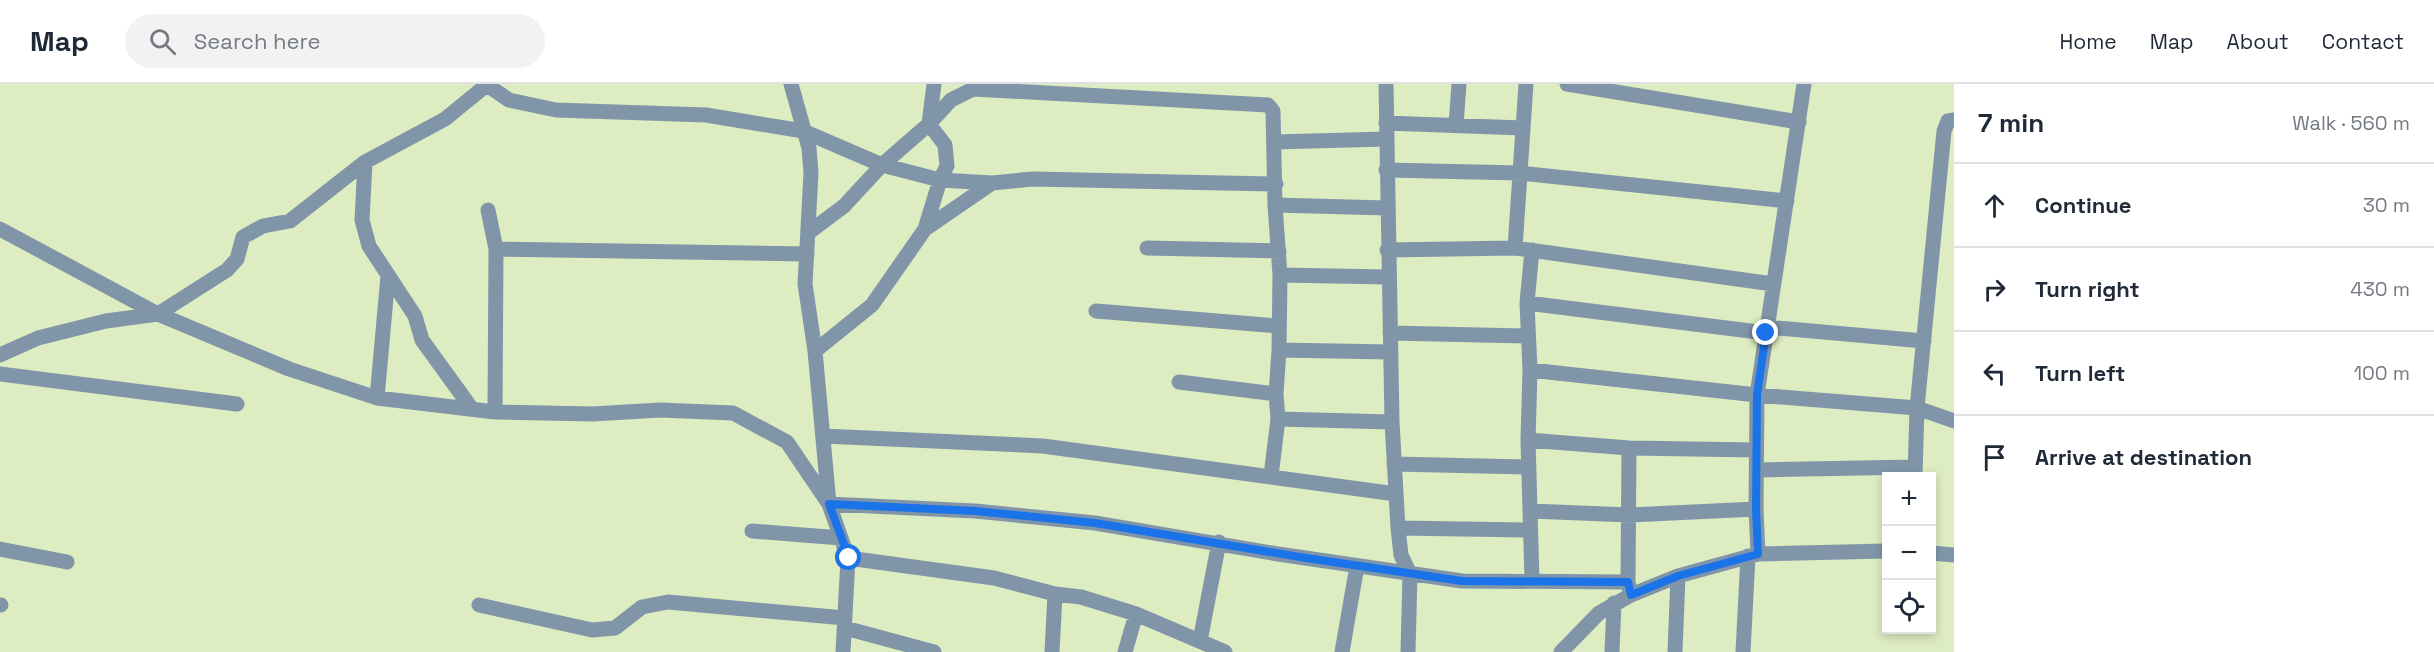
<!DOCTYPE html>
<html lang="en">
<head>
<meta charset="utf-8">
<style>
  body { margin:0; font-family:"Space Grotesk",sans-serif; background:#f2f2f3; color:#1f2937 }
  .controls { position:absolute; right:18px; bottom:18px; display:grid; overflow:hidden; border-radius:0px; box-shadow:0 3px 9px #0003 }
  .controls button { width:54px; height:54px; display:grid; place-items:center; padding:0; border:0; border-bottom:2px solid #e0e1e3; background:#fff; color:#1f2937; font:30px sans-serif }
  .stop { position:absolute; width:18px; height:18px; margin:-14px; border:4px solid #1a73e8; border-radius:50%; background:#fff }
  .stop.end { background:#1a73e8; border-color:#fff; box-shadow:0 2px 6px #0008 }
  .list { margin:0; padding:0; list-style:none }
  h2 { display:flex; justify-content:space-between; align-items:center; height:78px; margin:0; padding:0 24px; font-size:26px }
  h2 small { font-size:20px; font-weight:400; color:#747a83 }
  .list li { display:grid; grid-template-columns:39px 1fr auto; gap:18px; align-items:center; box-sizing:border-box; height:84px; padding:0 24px; border-top:2px solid #e0e1e3 }
  .list b { display:block; font-size:22px; white-space:nowrap }
  .list em { font-size:20px; font-style:normal; color:#747a83 }
  .icon { flex:none; width:33px; height:33px; fill:none; stroke:currentColor; stroke-width:2; stroke-linecap:round; stroke-linejoin:round }
  .map { position:relative; flex:none; width:1954px; height:568px; overflow:hidden }
  header { display:flex; align-items:center; gap:36px; box-sizing:border-box; height:84px; padding:0 30px; background:#fff; border-bottom:2px solid #e0e1e3 }
  header strong { font-size:28px }
  nav { display:flex; gap:33px; margin-inline-start:auto; font-size:21px }
  .search { width:420px; height:54px; background:#f2f2f3; display:flex; align-items:center; gap:15px; box-sizing:border-box; padding:0 21px; border-radius:33px; color:#747a83; font-size:22px }
  main { display:flex }
  aside { flex:1; background:#fff }
  .map>svg:first-child { display:block }
</style>
</head>
<body>
<header>
<strong>Map</strong>
<div class="search"><svg class="icon" aria-label="search" viewBox="0 0 24 24"><circle cx="10" cy="10" r="6"/><path d="M15 15l6 6"/></svg>Search here</div>
<nav><a>Home</a><a>Map</a><a>About</a><a>Contact</a></nav>
</header>
<main>
<div class="map">
<svg width="1954" height="568" viewBox="0 0 1954 568">
  <rect width="100%" height="100%" fill="#deecc1"/>
  <g fill="none" stroke-linecap="round" stroke-linejoin="round">
    <!-- minor -->
    <path stroke="#8096a8" stroke-width="15" d="M791,0L809,64L811,89L805,200L815,267L829,420L848,474L843,568
      M1386,0L1392,338L1398,444L1401,471L1410,490L1408,568
      M1567,0L1799,38
      M487,1L509,16L556,26L706,31L803,47L882,81L940,96L992,99
      M1386,39L1523,44
      M1456,41L1459,0
      M1275,58L1386,55
      M365,78L362,136L369,162L415,232L422,256L472,325
      M1386,86L1520,89L1787,117
      M1275,121L1387,124
      M488,126L496,165L495,328
      M0,145L158,230L289,285L377,314L495,328L593,330L660,326L733,329L787,358L829,420
      M925,145L940,96L947,82L945,61L929,40L934,0
      M808,149L844,122L882,81L929,40L951,16L973,5L1268,21L1273,27L1275,121L1280,191L1279,266L1276,310L1278,335L1271,392
      M1147,164L1279,167
      M1515,164L1526,0
      M496,165L807,170
      M1387,166L1515,164L1773,200
      M1280,191L1388,193
      M1527,219L1766,249
      M1096,227L1278,242
      M1767,243L1924,257
      M1390,249L1527,252
      M1279,266L1391,268
      M815,267L872,221L925,145L992,99L1033,95L1276,100
      M0,271L38,254L106,237L158,230L227,186L237,175L243,153L263,142L290,137L365,78L445,35L488,0
      M1530,286L1757,311L1917,324L1954,337
      M0,290L237,320
      M1179,298L1276,310
      M377,314L388,192
      M1278,335L1392,338
      M823,352L1043,362L1396,410
      M1528,356L1530,286L1527,219L1532,166
      M1629,364L1628,498L1630,508
      M1394,380L1528,383
      M1758,386L1915,383
      M1915,392L1917,324L1944,47L1948,37L1954,36
      M829,420L975,427L1095,439L1278,470L1462,497L1628,498
      M1530,427L1630,431L1756,425
      M1398,444L1530,446
      M752,447L841,454
      M0,465L67,478
      M1932,469L1954,471
      M1758,470L1756,425L1757,311L1804,0
      M848,474L994,494L1055,510L1081,513L1136,530L1225,568
      M1532,496L1528,356L1629,364L1756,366
      M0,521H1
      M479,521L592,546L615,544L642,523L668,518L845,534
      M845,544L934,568
      M1200,557L1219,458
      M1052,568L1055,510
      M1125,568L1136,530
      M1342,568L1357,482
      M1561,568L1599,529L1631,511L1678,492L1758,470L1886,467
      M1612,568L1614,519
      M1675,568L1678,492
      M1743,568L1748,472"/>
  </g>
  <g fill="none" stroke-linecap="round" stroke-linejoin="round">
    <!-- route -->
    <path stroke="#1a73e8" stroke-width="8" d="M849,474L829,420L975,427L1095,439L1306,474L1462,497L1628,498L1631,511L1678,492L1758,470L1756,425L1757,311L1766,249"/>
  </g>
</svg>
<div class="controls">
<button>+</button>
<button>−</button>
<button><svg class="icon" aria-label="locate" viewBox="0 0 24 24"><circle cx="12" cy="12" r="6"/><path d="M12 2v4M12 18v4M2 12h4M18 12h4"/></svg></button>
</div>
<div class="stop" style="left:849px;top:474px"></div>
<div class="stop end" style="left:1766px;top:249px"></div>
</div>
<aside>
<h2>7 min<small>Walk · 560 m</small></h2>
<ul class="list">
<li><svg class="icon" aria-label="ahead" viewBox="0 0 24 24"><path d="M12 20V5M6 11l6-6 6 6"/></svg><div><b>Continue</b></div><em>30 m</em></li>
<li><svg class="icon" aria-label="right" viewBox="0 0 24 24"><path d="M7 20v-9h11M14 6l5 5-5 5"/></svg><div><b>Turn right</b></div><em>430 m</em></li>
<li><svg class="icon" aria-label="left" viewBox="0 0 24 24"><path d="M17 20v-9H6M10 6l-5 5 5 5"/></svg><div><b>Turn left</b></div><em>100 m</em></li>
<li><svg class="icon" aria-label="arrive" viewBox="0 0 24 24"><path d="M6 21V4h12l-3 4 3 4H6"/></svg><div><b>Arrive at destination</b></div></li>
</ul>
</aside>
</main>
</body>
</html>
